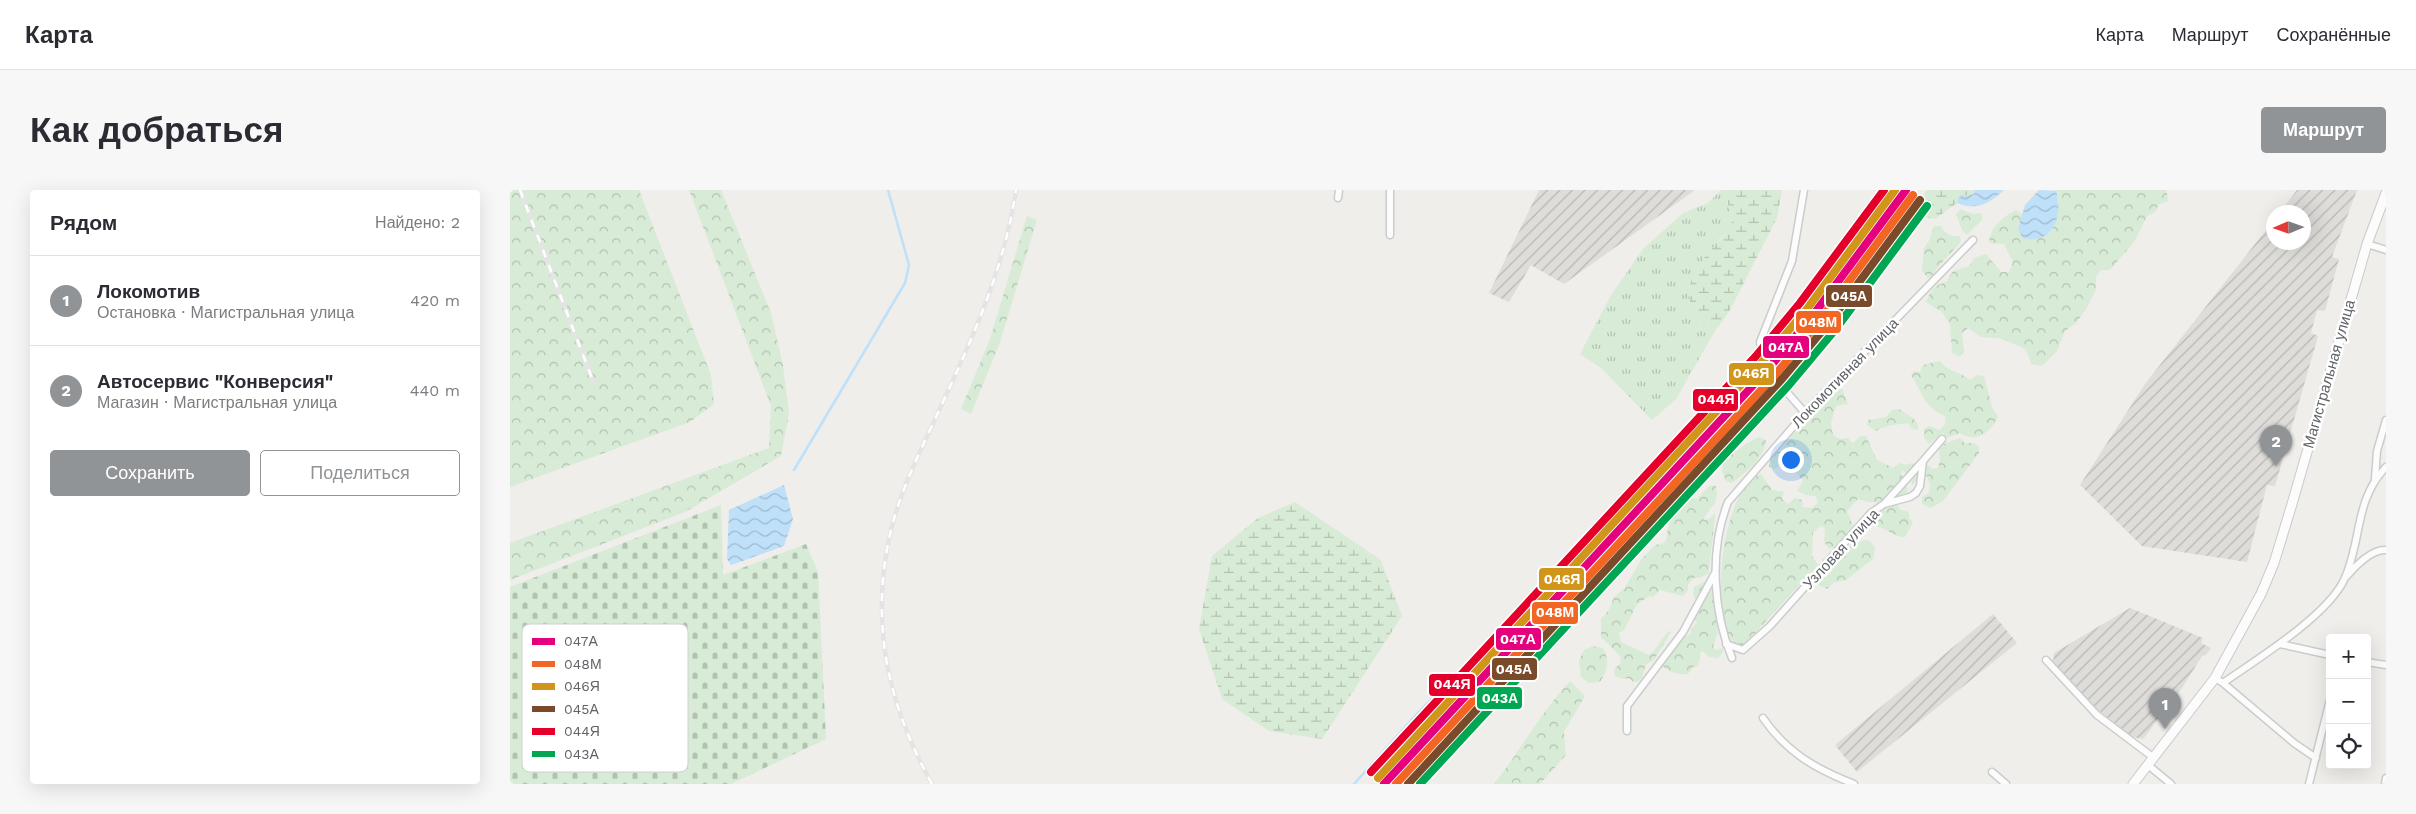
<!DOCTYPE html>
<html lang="ru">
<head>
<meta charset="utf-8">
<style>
  body { margin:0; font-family:"Work Sans",sans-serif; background:#f7f7f7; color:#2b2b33 }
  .controls { position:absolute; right:15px; bottom:15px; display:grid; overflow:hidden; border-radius:5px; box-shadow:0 5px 20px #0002 }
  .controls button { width:45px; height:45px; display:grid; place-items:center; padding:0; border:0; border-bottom:1px solid #e1e1e2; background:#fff; color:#2b2b33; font:25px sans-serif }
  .compass { position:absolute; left:1756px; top:15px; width:45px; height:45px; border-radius:50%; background:#fff; box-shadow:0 5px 20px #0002; rotate:268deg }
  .you { position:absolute; left:1280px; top:269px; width:18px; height:18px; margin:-12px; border:4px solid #fff; border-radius:50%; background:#1a73e8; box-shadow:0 0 0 8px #1a73e833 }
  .badge { display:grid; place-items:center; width:32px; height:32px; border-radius:50%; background:#919496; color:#fff; font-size:16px; font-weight:700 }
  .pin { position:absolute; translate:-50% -41px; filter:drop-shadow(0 1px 2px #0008) }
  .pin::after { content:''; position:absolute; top:26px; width:18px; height:15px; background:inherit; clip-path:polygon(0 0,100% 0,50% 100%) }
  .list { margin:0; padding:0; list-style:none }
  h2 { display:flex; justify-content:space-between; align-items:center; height:65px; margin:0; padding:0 20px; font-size:21px }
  h2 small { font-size:16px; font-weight:400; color:#7c7c81 }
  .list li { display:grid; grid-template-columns:32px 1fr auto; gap:15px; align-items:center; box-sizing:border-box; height:90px; padding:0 20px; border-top:1px solid #e1e1e2 }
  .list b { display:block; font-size:19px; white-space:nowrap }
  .list p { margin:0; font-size:16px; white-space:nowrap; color:#7c7c81 }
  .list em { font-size:16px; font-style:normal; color:#7c7c81 }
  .actions { display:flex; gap:10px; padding:15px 20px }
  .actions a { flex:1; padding:11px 0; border:1px solid #919496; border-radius:5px; text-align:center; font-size:18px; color:#919496 }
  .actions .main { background:#919496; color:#fff }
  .icon { flex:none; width:28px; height:28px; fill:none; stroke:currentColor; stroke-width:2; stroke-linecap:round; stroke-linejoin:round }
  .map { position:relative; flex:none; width:1876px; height:594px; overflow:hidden; border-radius:5px }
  header { display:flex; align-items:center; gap:30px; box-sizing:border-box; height:70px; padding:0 25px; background:#fff; border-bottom:1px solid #e1e1e2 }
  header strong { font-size:24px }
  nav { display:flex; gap:28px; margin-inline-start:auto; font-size:18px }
  .intro { display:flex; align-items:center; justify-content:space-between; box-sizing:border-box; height:120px; padding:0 30px }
  h1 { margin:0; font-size:35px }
  .button { padding:12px 22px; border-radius:5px; background:#919496; color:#fff; font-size:18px; font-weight:700 }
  main { display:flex; gap:30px; padding:0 30px }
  aside { flex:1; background:#fff; border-radius:5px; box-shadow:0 5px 20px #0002 }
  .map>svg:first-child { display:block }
</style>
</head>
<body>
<header>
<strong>Карта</strong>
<nav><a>Карта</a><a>Маршрут</a><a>Сохранённые</a></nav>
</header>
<div class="intro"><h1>Как добраться</h1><a class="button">Маршрут</a></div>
<main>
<aside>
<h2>Рядом<small>Найдено: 2</small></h2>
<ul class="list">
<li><span class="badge">1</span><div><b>Локомотив</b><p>Остановка · Магистральная улица</p></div><em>420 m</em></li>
<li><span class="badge">2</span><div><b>Автосервис &quot;Конверсия&quot;</b><p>Магазин · Магистральная улица</p></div><em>440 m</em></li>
</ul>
<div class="actions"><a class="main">Сохранить</a><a>Поделиться</a></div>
</aside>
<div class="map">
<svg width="1876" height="594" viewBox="0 0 1876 594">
  <defs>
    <pattern id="industrial-furrows" width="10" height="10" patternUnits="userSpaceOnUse" patternTransform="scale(1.25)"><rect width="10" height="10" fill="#dfddda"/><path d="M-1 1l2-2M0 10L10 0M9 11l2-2" fill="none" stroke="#b8b7b5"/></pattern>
    <pattern id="grass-tufts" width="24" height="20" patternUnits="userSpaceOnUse" patternTransform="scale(1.25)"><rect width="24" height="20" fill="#d8ebd6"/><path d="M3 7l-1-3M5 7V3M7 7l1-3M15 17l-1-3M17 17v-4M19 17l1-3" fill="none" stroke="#b2c2b1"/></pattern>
    <pattern id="forest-crowns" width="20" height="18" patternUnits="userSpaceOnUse" patternTransform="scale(1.25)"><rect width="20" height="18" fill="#d8ebd6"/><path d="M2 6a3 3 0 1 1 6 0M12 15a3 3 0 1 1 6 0" fill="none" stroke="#b2c2b1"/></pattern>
    <pattern id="wetland-marsh" width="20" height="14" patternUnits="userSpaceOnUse" patternTransform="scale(1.25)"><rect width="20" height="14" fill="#d8ebd6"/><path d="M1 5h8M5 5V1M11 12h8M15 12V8" fill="none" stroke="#b2c2b1"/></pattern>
    <pattern id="cemetery-stones" width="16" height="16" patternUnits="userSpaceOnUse" patternTransform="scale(1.25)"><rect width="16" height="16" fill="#d8ebd6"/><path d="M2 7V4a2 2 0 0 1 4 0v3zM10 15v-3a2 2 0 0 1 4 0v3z" fill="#b2c2b1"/></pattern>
    <pattern id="water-waves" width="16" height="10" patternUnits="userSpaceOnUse" patternTransform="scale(1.25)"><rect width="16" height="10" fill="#bfe0f9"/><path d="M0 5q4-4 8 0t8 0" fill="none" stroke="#9eb9cd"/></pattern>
  </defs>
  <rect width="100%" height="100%" fill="#efeeea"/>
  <!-- industrial -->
  <path fill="url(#industrial-furrows)" d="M1029,0H1185L1054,94L1021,75L999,112L979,103Z
    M1787,0H1847L1822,67L1829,69L1815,121L1807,120L1801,143L1808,146L1765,296L1757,295L1737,372L1632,356L1570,295L1635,194L1763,31L1764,52H1794V22H1770Z
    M1620,418L1693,448L1691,453L1701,458L1696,465L1692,466L1672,498L1633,549L1622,547L1587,519L1543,472L1544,463Z
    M1483,424L1507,453L1347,582L1325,555Z"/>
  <!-- grass -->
  <path fill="url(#grass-tufts)" d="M1211,0H1215L1223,37L1209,49L1184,126L1205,141L1166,209L1142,230L1091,178L1070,164L1101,105L1133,59L1173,23L1198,13Z"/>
  <!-- forest -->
  <path fill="url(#forest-crowns)" d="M0,0H129L201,185L204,214L180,232L0,297Z
    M179,0H211L261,123L273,175L279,224L271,266L175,322L0,390V353L259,258L261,216Z
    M1545,0H1656L1659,11L1649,14L1645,22L1637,26L1624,52L1600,80H1591L1586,87V100L1576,119L1566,133L1555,141L1547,161L1532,176L1522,174L1515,159L1493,149L1471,147L1458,138L1452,143L1454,161L1450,167L1442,163L1440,135L1432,122L1416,112C1421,100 1424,95 1436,92L1443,81L1459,76L1464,68L1476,64L1491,82H1499L1503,72L1494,54L1479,53C1480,37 1493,27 1506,20L1513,24L1508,39L1540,43L1549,10Z
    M1451,19L1462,24L1471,23L1473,29L1457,45L1452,40L1446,24Z
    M517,26L527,30L490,152L461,224L451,219L480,149Z
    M1424,36H1431C1435,44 1441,47 1450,46L1451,52L1426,79L1424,84L1418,88L1412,81L1414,58L1419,51Z
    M1430,171C1437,182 1450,181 1460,190L1467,185L1474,186L1482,217L1488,227C1480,242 1467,254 1450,243L1437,248L1433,243L1419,254L1414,247V239L1419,236L1430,240L1436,233L1435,226C1414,217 1413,204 1401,185L1404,181L1410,182L1413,175Z
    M1323,199H1332L1338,214L1326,216L1321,233L1323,245L1330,249L1338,248L1343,253L1350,246H1356L1367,270L1384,278L1390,273L1396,275L1402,273L1407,278L1416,274L1423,279L1428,278L1430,270L1429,256L1450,248L1455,253H1464L1469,257V263L1433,311L1421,318L1412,314V307L1419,303L1420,294L1416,285L1411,284L1402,296L1401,288L1392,280L1391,285L1395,287L1398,302C1382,311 1365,316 1348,309L1337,321L1344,338L1328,355L1319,359L1314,352L1315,338L1311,336L1303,342L1302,366L1308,375L1234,455L1228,456C1196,435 1211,297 1251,284L1262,300L1274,302L1272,309L1278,314L1285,308L1292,310L1293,317L1302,318L1308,312L1305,306L1296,305L1287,301L1293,291L1284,280L1273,275L1264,279L1259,277V272Z
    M1389,219C1397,225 1409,228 1408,240L1401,238L1398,233C1386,235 1376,235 1366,241L1357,235L1358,230L1376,227L1382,220Z
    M1249,247L1256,250C1255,268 1236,282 1222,293L1216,291C1215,288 1212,283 1212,280C1212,267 1239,252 1249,247Z
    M1199,296H1206C1210,317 1198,316 1194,330L1199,329L1205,323C1206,327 1199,373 1199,383L1190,388H1184L1178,394V400L1173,406L1150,400L1143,407L1140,406L1127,414L1114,440L1109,443L1111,452L1139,465C1146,460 1152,447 1159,441L1161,442L1144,470L1136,474L1132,488L1128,492H1123L1119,488L1113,489L1105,486L1104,479L1111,473L1110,466C1103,460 1099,453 1091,448V429L1099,420L1104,407L1114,399L1131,370L1145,355L1154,353C1159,347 1156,345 1158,338C1160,327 1171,315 1178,307L1187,309Z
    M1385,313L1391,320L1399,322V328L1403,332L1395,347C1381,348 1372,330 1354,338L1353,336L1366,324Z
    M1353,350L1360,351L1365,358L1363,369L1336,390L1323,393L1317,399L1303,392L1308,384L1318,385C1329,375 1322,371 1328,364C1335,355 1345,357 1353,350Z
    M1194,392L1200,393L1208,442L1203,457L1206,460L1213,458V462L1208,468L1199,467L1194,462L1191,461L1188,476L1183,477L1178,484C1169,485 1156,482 1151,474L1155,464L1164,461L1169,449L1181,444V439L1187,433L1182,426L1187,412L1183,405L1184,397Z
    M1083,456L1093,458C1100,471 1098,480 1090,492L1079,493L1071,487L1069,470L1074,460Z
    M985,487L996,491L951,551L914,594H890Z
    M1060,491L1075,506L1054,542L1056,565L1030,594H984C1011,560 1031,522 1060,491Z"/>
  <!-- wetland -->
  <path fill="url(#wetland-marsh)" d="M1215,0H1272L1267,28L1219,122L1205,141L1184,126C1182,119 1179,110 1179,102C1181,78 1207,52 1223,37Z
    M1417,0H1465L1464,4L1448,7L1447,13L1425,29L1411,27L1407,14Z
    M785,312L871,370L892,426L812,549L759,541L712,509L689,439L702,366L748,328Z"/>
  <!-- cemetery -->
  <path fill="url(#cemetery-stones)" d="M211,315L213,385L296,354L308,382L316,549L221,594H0V397Z"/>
  <!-- water -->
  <path fill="url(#water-waves)" d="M1465,0H1494C1479,14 1466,21 1447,13L1448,7L1464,4Z
    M1529,0L1546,1C1554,24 1543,56 1513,48L1508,39L1515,15Z
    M274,295L283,329L274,356L221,375L217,369L219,320Z"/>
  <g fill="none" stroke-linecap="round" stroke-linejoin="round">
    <!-- stream -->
    <path stroke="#bfe0f9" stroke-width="2.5" d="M284,280L395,93L399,75L378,0
      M844,594L906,525L991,439"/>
    <defs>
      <path id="street" d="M880,0V45
        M1294,0L1282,71L1250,152C1252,180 1278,202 1295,223
        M828,8L829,0
        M1857,54L1876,60
        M1865,288L1867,261L1876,230
        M1375,313L1412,272
        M1837,386C1845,376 1862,359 1876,360
        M1216,454L1233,460L1260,436L1361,323L1374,314L1400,307L1406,303L1410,296L1413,271L1432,249
        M1770,454L1820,465
        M1222,468C1203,421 1199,360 1218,312L1295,223L1463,50
        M1536,470L1587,525L1644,568
        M1857,472L1876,475
        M1705,488L1713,493C1746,470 1817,426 1834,390C1852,352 1844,310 1876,277
        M1713,493L1784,553L1806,568
        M1253,528C1277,563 1306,579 1344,594
        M1117,541V516L1173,442L1205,383
        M1638,575L1661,594
        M1482,582L1496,594
        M1799,594L1820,510
        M1875,594L1876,588"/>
      <path id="secondary" d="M1623,594L1705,488L1751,404L1764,373L1782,314L1857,54L1876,3"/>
    </defs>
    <!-- street casing -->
    <use href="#street" stroke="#cbcccc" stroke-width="9"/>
    <!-- secondary casing -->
    <use href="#secondary" stroke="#cacacb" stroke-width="11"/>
    <!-- street -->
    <use href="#street" stroke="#fdfcfc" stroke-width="6"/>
    <!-- secondary -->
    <use href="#secondary" stroke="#fdfcfc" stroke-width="9"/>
    <defs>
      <path id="rail" d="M10,0L83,191
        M422,594C380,518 361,441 378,354C386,310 407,268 426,227C460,154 494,81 506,0"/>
    </defs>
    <!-- rail casing -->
    <use href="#rail" stroke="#e4e4e4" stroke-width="4.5"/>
    <!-- rail -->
    <use href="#rail" stroke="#fff" stroke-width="2.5" stroke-dasharray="8" stroke-linecap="butt"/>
    <defs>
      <path id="rail-1" d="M874,594L1259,178L1304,124L1396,0"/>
      <path id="rail-2" d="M886,594L1266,184L1311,129L1403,5"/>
      <path id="rail-3" d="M868,588L1252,172L1297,119L1385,0"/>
      <path id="rail-4" d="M898,594L1272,189L1318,134L1410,10"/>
      <path id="rail-5" d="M861,582L1246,166L1290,113L1374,0"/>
      <path id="rail-6" d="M910,594L1279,195L1325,140L1417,16"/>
    </defs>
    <!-- rail-1 casing -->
    <use href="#rail-1" stroke="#fff" stroke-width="11"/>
    <!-- rail-2 casing -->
    <use href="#rail-2" stroke="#fff" stroke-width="11"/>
    <!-- rail-3 casing -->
    <use href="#rail-3" stroke="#fff" stroke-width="11"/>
    <!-- rail-4 casing -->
    <use href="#rail-4" stroke="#fff" stroke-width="11"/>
    <!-- rail-5 casing -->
    <use href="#rail-5" stroke="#fff" stroke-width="11"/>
    <!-- rail-6 casing -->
    <use href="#rail-6" stroke="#fff" stroke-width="11"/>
    <!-- rail-1 -->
    <use href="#rail-1" stroke="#e5007d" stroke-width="8"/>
    <!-- rail-2 -->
    <use href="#rail-2" stroke="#f26522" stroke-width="8"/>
    <!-- rail-3 -->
    <use href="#rail-3" stroke="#d1951a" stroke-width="8"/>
    <!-- rail-4 -->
    <use href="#rail-4" stroke="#7a4b2a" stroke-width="8"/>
    <!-- rail-5 -->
    <use href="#rail-5" stroke="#e4002b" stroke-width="8"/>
    <!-- rail-6 -->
    <use href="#rail-6" stroke="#00a651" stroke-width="8"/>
  </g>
  <g text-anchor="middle" stroke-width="5" stroke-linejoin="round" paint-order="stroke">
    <!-- street labels -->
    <g font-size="15" fill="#5f6368" stroke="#fff">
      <text transform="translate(1335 183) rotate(-46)" y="5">Локомотивная улица</text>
      <text transform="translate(1819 184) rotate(-74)" y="5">Магистральная улица</text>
      <text transform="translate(1331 359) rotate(-47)" y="5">Узловая улица</text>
    </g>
  </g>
  <!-- legend -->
  <rect x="12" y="434" width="166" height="148" rx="8" fill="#fff" stroke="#cfd0d2" stroke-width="1"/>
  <rect x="22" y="448" width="23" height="7" fill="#e5007d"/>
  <rect x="22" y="471" width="23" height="6" fill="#f26522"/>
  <rect x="22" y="493" width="23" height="7" fill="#d1951a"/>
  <rect x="22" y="516" width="23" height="6" fill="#7a4b2a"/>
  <rect x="22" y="538" width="23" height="7" fill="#e4002b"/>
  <rect x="22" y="561" width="23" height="6" fill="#00a651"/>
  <g font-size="14" fill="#5f6368">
    <text x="54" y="456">047А</text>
    <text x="54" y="479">048М</text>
    <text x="54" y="501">046Я</text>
    <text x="54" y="524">045А</text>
    <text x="54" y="546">044Я</text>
    <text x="54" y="569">043А</text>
  </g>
  <g stroke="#fff" stroke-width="2">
    <rect x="1315" y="94" width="48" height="24" rx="5" fill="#7a4b2a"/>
    <rect x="1285" y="120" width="47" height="24" rx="5" fill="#f26522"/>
    <rect x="1252" y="145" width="48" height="24" rx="5" fill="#e5007d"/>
    <rect x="1218" y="172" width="47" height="24" rx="5" fill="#d1951a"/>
    <rect x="1182" y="198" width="47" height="24" rx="5" fill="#e4002b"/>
    <rect x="1028" y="377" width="47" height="24" rx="5" fill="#d1951a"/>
    <rect x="1021" y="411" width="48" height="24" rx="5" fill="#f26522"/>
    <rect x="985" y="437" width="47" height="24" rx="5" fill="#e5007d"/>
    <rect x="981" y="467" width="47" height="24" rx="5" fill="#7a4b2a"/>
    <rect x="918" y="483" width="48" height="24" rx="5" fill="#e4002b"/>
    <rect x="966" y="496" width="47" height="24" rx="5" fill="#00a651"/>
  </g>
  <g font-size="14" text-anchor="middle" font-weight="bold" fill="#fff">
    <text x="1339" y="111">045А</text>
    <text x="1308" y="137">048М</text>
    <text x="1276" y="162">047А</text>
    <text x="1241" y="188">046Я</text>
    <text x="1206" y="214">044Я</text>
    <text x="1052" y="394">046Я</text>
    <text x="1045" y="427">048М</text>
    <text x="1008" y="454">047А</text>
    <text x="1004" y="484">045А</text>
    <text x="942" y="499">044Я</text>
    <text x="990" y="513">043А</text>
  </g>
</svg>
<div class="controls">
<button>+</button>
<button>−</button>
<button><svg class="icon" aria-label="locate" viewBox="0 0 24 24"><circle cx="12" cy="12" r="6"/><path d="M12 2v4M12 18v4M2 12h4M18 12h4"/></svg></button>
</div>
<svg class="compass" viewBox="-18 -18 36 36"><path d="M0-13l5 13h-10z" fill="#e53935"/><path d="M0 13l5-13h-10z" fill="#7c7c81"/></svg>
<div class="you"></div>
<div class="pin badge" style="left:1655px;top:539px">1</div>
<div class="pin badge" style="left:1766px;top:276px">2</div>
</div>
</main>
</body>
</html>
